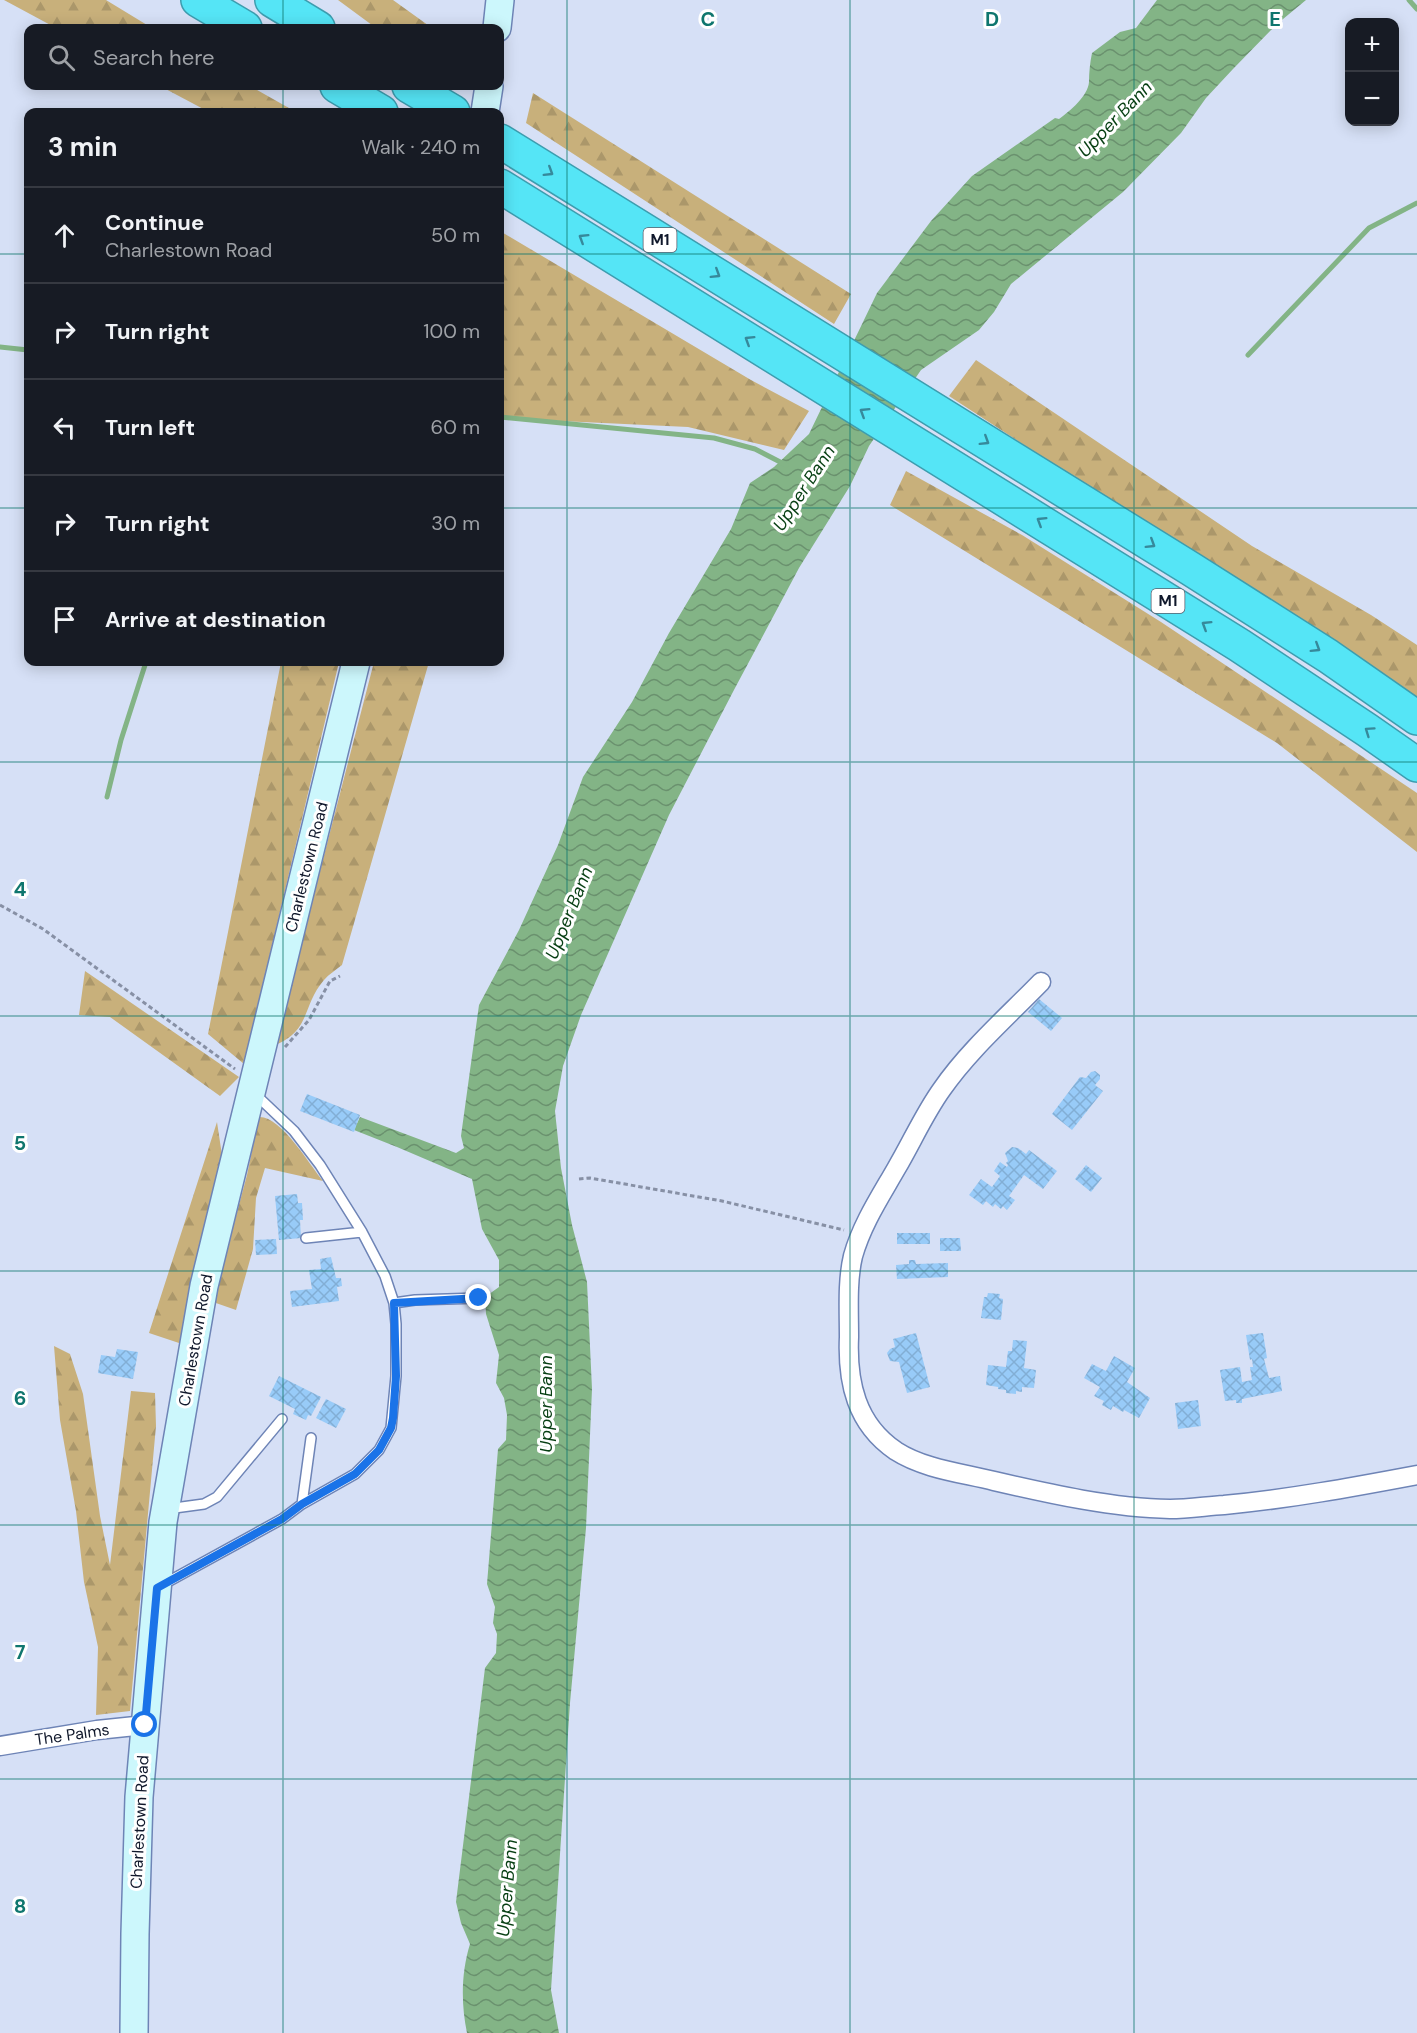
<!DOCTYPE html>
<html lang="en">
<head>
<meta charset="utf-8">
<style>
  body { margin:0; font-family:"DM Sans",sans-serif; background:#20242c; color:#f1f3f6 }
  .controls { position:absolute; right:18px; top:18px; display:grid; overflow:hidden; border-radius:12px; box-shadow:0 3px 15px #0003 }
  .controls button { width:54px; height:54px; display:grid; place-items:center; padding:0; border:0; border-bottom:2px solid #363941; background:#171b24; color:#f1f3f6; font:30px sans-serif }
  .stop { position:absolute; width:18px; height:18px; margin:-14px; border:4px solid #1a73e8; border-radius:50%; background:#fff }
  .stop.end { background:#1a73e8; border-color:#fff; box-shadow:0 2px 6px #0008 }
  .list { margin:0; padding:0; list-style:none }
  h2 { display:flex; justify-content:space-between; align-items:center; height:78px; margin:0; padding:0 24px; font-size:26px }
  h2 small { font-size:20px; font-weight:400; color:#9ea1a6 }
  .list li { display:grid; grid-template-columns:39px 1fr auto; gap:18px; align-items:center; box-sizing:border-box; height:96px; padding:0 24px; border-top:2px solid #363941 }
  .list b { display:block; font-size:22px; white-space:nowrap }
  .list p { margin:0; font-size:20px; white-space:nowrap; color:#9ea1a6 }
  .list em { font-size:20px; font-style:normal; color:#9ea1a6 }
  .icon { flex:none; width:33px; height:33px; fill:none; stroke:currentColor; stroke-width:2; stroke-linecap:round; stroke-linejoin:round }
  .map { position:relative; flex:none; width:1417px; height:2033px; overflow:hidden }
  .search { position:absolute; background:#171b24; box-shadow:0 3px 15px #0003; left:24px; top:24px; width:480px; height:66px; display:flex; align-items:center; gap:15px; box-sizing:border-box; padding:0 21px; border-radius:12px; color:#9ea1a6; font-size:22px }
  .panel { position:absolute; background:#171b24; box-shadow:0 3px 15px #0003; left:24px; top:108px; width:480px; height:558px; border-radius:12px }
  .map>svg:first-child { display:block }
</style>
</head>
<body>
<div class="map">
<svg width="1417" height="2033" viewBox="0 0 1417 2033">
  <defs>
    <pattern id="forest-firs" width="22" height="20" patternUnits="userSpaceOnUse" patternTransform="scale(1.5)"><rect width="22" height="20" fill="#c8b07b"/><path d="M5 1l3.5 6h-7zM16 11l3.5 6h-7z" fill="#ab976a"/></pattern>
    <pattern id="water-waves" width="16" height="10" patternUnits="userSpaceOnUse" patternTransform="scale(1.5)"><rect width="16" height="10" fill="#83b486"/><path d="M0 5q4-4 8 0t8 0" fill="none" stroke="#6a916e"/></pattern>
    <pattern id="building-cross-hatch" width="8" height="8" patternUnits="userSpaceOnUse" patternTransform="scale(1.5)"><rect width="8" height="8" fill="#98cbf8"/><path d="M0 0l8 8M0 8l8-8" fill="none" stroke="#82aed5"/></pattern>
  </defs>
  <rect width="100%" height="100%" fill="#d6e0f6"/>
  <!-- forest -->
  <path fill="url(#forest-firs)" d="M4,0H106L152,28H56Z
    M338,0H393L432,28H376Z
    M160,86H250L296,112H209Z
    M533,93L851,294L834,324L526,123Z
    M500,231L751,380L809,411L784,450L688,427L500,418Z
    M976,360L1252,546L1371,615L1417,645V702L949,396Z
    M906,471L1022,535L1161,622L1417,793V852L1277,743L890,505Z
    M281,662H339L244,1064L208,1034Z
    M374,662H429L342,965C336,970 329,974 324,980C302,1005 311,1031 275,1045Z
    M85,971L239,1077L220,1096L110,1017L79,1015Z
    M259,1117C281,1116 309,1164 323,1181L265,1168L256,1198L253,1249L236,1310L213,1302L247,1175Z
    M217,1122L223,1162L185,1345L149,1333Z
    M54,1346L70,1354L83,1394L100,1516L110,1565L131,1391L155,1393L156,1426L130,1711L96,1715L98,1647L84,1582L76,1511L60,1420Z"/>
  <!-- water -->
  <path fill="url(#water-waves)" d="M1157,0H1306L1277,24L1233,69L1206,98L1181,133L1123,192L1011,284L994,312L979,330L921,370L869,446L850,486L799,568L735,688L669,815L581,1015L563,1066L555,1111L561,1168L572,1225L587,1282L592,1389L586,1528L570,1703L551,1990L559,2033H467C461,2004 461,1973 470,1944L461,1923L456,1902L485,1668L496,1653L497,1634L493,1623L495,1607L487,1584L498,1449L506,1440L507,1415L504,1398L496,1383L499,1355L486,1314L485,1297L499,1287V1260L482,1229L472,1179L397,1147L354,1130L360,1117L456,1153L464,1148L461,1136L479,1005L519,930L558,845L583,777L632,702L669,633L731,529L750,483L774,467L809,434L877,293L931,221L972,176L1055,118L1059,119C1070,111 1088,96 1089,82C1089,72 1090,63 1092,53L1120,32L1136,28Z"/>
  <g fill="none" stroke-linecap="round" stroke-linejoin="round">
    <!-- stream -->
    <path stroke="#83b486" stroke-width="5" d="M1409,0L1417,9
      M0,347L28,350
      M1248,355L1369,228L1417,203
      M500,417L714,438L755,449L786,465
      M107,797L121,740L146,662"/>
  </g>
  <!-- building -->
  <path fill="url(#building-cross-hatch)" d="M1039,999L1062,1018L1051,1031L1028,1012Z
    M1095,1071L1100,1075V1079L1095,1085L1103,1091L1072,1130L1052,1114L1080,1077L1086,1078L1091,1072Z
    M307,1094L360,1115L354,1132L300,1111Z
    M1012,1147L1018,1148L1026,1154L1029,1150L1057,1171L1043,1189L1024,1175L1009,1196L1015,1200L1007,1210L1003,1206L1001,1209L995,1204L993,1207L986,1201L983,1205L969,1195L981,1179L992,1187L1000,1176L994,1171L1000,1162L1007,1167L1008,1165L1006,1163L1008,1161L1005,1153Z
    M1086,1165L1102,1178L1091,1192L1075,1179Z
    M297,1194L298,1203H302L303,1220H300L301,1238L279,1240L275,1196Z
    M897,1233H930V1244H897Z
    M940,1238H960L961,1251H940Z
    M276,1239L277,1254L256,1255L255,1240Z
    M331,1257L336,1278H341L342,1286L337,1287L339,1301L292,1307L290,1291L312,1289L309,1270L321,1269L320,1259Z
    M909,1260H915L916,1264L948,1263V1277L897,1279L896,1265L909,1264Z
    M988,1293L1000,1294L999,1298L1003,1299L1001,1320L981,1318L984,1297H987Z
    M916,1333L930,1387L907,1393L899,1362L890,1361L887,1353L890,1349L895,1347L893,1339Z
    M1263,1333L1267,1358L1264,1359L1269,1378L1280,1376L1282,1391L1242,1399V1403H1236V1400L1225,1401L1220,1370L1240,1367L1242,1382L1252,1380L1250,1367H1253L1252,1359L1250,1360L1246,1335Z
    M1013,1340L1027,1341L1024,1368L1036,1370L1034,1388L1022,1387V1392L1016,1391V1394L1006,1393V1390L998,1389V1387L986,1385L988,1365L1006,1367L1008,1351H1012Z
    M117,1349L138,1352L133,1379L98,1373L101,1355L115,1357Z
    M1114,1356L1135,1368L1127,1382L1150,1398L1139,1418L1124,1410L1123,1412L1113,1406L1111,1410L1102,1405L1104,1401L1094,1396L1100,1387L1084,1378L1092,1364L1106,1371Z
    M279,1376L321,1397L311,1416L308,1415L306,1420L293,1414L295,1409L269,1396Z
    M326,1399L346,1409L336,1428L316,1418Z
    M1198,1400L1201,1426L1178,1429L1175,1403Z"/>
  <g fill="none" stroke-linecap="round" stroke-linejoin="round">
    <defs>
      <path id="lane" d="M306,1238L362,1232
        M394,1303L415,1300L479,1298
        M302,1504L311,1438
        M167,1509L204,1504L217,1497L282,1419
        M162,1585L282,1519L302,1504L355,1474L379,1450L391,1428L396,1376V1324L394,1303L385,1276L362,1232L320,1165L294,1131L255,1094"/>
      <path id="street" d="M1041,982C1008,1016 969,1050 942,1089C924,1114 912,1142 896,1169C880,1197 862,1224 853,1256C847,1281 849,1311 849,1337C847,1382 856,1424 896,1451C924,1469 962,1473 994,1481C1050,1494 1113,1508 1170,1509C1188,1509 1207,1506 1224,1505C1289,1499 1353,1487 1417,1475
        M0,1746L97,1730L145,1725"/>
      <path id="secondary" d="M497,28L500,0
        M485,112L489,86
        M134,2033L135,1934L139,1797L163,1522L204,1286L356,662"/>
      <path id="highway" d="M198,0L245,28
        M272,0L318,28
        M337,86L381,112
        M409,86L453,112
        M500,141L1191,569L1328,656L1417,718
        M500,186L1239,645L1367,730L1417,765"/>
    </defs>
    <!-- lane casing -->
    <use href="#lane" stroke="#6e84b6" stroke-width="12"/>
    <!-- street casing -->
    <use href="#street" stroke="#6e84b6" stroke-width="21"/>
    <!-- secondary casing -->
    <use href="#secondary" stroke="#6e84b6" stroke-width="30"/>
    <!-- highway casing -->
    <use href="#highway" stroke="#3d9daf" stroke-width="36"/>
    <!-- path -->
    <path stroke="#8790a5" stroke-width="3" stroke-dasharray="4.5 3" stroke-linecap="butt" d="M0,905L43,929L235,1069
      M285,1047L309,1020L330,981L340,976
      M579,1179L590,1178L722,1201L844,1230"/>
    <!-- lane -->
    <use href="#lane" stroke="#fff" stroke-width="9"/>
    <!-- street -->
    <use href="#street" stroke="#fff" stroke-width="18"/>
    <!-- secondary -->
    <use href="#secondary" stroke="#ccf7fc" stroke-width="27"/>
    <!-- highway -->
    <use href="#highway" stroke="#55e5f6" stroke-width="33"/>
  </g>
  <!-- one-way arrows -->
  <defs><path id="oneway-chevron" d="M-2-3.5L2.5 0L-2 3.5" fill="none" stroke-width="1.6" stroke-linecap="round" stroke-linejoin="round" transform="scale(1.5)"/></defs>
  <g stroke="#36899b">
    <use href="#oneway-chevron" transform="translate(549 172) rotate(32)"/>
    <use href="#oneway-chevron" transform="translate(583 238) rotate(-148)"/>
    <use href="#oneway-chevron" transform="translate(716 274) rotate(32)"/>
    <use href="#oneway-chevron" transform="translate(749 340) rotate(-148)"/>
    <use href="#oneway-chevron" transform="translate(864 412) rotate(-148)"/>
    <use href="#oneway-chevron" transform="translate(985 441) rotate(32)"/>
    <use href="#oneway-chevron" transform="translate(1041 521) rotate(-148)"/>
    <use href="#oneway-chevron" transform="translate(1151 544) rotate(32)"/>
    <use href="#oneway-chevron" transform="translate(1206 625) rotate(-148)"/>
    <use href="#oneway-chevron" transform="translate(1316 648) rotate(32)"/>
    <use href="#oneway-chevron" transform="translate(1369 731) rotate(-145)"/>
  </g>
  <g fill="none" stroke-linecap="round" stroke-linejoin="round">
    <!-- route -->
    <path stroke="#1a73e8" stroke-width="8" d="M145,1725L157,1588L282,1519L302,1504L355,1474L379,1450L391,1428L393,1418L396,1376L394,1303L479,1298"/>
  </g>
  <!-- grid -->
  <path fill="none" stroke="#0f766e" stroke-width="1.5" stroke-opacity="0.55" d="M283,0V28M567,0V2033M850,0V2033M1134,0V2033M283,86V112M0,254H28M500,254H1417M0,508H28M500,508H1417M283,662V2033M0,762H1417M0,1016H1417M0,1271H1417M0,1525H1417M0,1779H1417"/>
  <g text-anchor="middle" stroke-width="6" stroke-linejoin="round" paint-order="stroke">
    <!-- shield labels -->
    <g fill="#fff" stroke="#585d6b" stroke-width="1.5">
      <rect x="643.5" y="228" width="33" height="24" rx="4.5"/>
      <rect x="1151.5" y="589" width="33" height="24" rx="4.5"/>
    </g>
    <g font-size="15" font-weight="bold" fill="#10182b">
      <text x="660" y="245">M1</text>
      <text x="1168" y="606">M1</text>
    </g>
    <!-- street labels -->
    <g font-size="16" fill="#10182b" stroke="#fff">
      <text transform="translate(306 867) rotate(-76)" y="6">Charlestown Road</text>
      <text transform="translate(195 1340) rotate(-80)" y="6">Charlestown Road</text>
      <text transform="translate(72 1734) rotate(-8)" y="6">The Palms</text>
      <text transform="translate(139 1822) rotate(-87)" y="6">Charlestown Road</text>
    </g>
    <!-- water labels -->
    <g font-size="18" font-style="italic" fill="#073f13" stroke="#fff">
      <text transform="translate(1115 119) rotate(-46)" y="6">Upper Bann</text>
      <text transform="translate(804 488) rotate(-57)" y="6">Upper Bann</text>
      <text transform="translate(569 913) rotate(-68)" y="6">Upper Bann</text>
      <text transform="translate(546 1404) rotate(-90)" y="6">Upper Bann</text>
      <text transform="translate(507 1888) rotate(-85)" y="6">Upper Bann</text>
    </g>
  </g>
  <g font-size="20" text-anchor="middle" font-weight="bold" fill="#0f766e" stroke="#fff" stroke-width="6" stroke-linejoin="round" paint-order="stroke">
    <text x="708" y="26">C</text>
    <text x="992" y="26">D</text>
    <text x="1275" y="26">E</text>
    <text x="20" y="896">4</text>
    <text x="20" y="1150">5</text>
    <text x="20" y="1405">6</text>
    <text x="20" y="1659">7</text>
    <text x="20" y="1913">8</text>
  </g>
</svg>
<div class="controls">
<button>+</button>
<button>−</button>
</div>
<div class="stop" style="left:145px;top:1725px"></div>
<div class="stop end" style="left:479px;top:1298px"></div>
<div class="search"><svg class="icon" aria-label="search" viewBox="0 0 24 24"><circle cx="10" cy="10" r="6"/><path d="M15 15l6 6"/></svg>Search here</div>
<section class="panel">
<h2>3 min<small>Walk · 240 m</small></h2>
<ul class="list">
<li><svg class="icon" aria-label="ahead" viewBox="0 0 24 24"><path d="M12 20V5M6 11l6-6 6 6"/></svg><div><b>Continue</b><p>Charlestown Road</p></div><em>50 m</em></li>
<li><svg class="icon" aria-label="right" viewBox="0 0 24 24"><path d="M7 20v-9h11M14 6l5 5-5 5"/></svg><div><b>Turn right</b></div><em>100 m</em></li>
<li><svg class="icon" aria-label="left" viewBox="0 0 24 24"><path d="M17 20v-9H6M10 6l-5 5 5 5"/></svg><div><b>Turn left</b></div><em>60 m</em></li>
<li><svg class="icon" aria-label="right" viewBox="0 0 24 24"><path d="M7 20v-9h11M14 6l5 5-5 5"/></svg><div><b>Turn right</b></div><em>30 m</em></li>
<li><svg class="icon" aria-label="arrive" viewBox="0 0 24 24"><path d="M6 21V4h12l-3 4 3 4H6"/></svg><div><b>Arrive at destination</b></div></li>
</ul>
</section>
</div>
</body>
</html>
